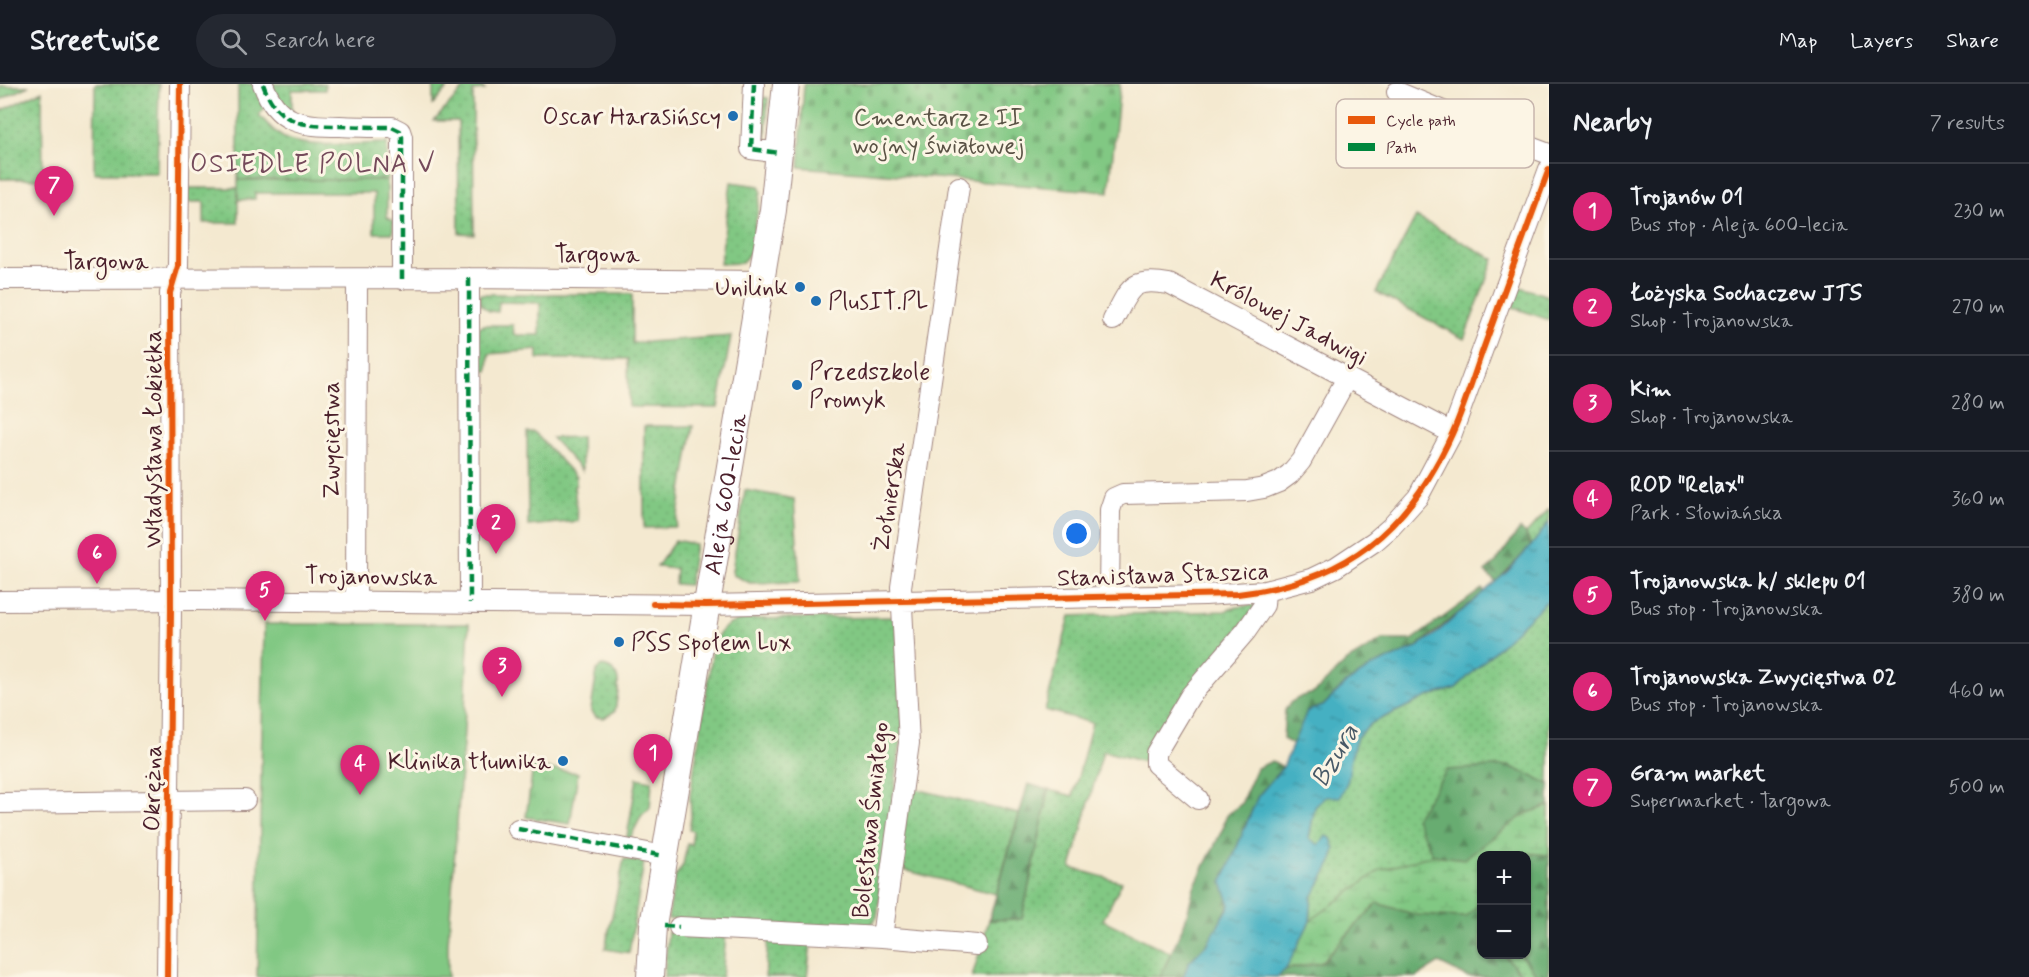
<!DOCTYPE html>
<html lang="en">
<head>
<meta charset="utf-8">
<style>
  body { margin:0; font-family:Mynerve,sans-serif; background:#242831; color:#f1f3f6 }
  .controls { position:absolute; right:18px; bottom:18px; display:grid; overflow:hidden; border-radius:12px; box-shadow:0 2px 4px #0004 }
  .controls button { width:54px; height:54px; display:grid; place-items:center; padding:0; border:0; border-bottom:2px solid #363941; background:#171b24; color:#f1f3f6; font:30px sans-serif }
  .you { position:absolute; left:1077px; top:450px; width:21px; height:21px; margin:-15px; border:4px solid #fff; border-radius:50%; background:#1a73e8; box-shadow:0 0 0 9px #1a73e833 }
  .badge { display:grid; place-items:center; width:39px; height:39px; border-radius:50%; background:#db2777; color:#fff; font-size:20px; font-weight:700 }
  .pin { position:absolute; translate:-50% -50px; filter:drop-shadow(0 2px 3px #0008) }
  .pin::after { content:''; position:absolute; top:32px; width:21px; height:18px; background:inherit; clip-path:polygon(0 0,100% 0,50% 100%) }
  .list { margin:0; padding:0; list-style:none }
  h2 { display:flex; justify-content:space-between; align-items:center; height:78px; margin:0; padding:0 24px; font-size:26px }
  h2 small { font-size:20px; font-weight:400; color:#9ea1a6 }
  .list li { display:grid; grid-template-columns:39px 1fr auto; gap:18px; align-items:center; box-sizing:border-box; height:96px; padding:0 24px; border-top:2px solid #363941 }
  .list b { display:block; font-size:22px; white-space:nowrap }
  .list p { margin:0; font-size:20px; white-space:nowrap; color:#9ea1a6 }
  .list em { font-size:20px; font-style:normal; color:#9ea1a6 }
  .icon { flex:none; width:33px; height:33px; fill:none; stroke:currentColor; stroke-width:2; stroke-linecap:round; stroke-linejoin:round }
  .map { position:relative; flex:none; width:1549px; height:893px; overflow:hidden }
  header { display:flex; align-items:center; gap:36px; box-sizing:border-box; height:84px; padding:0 30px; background:#171b24; border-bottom:2px solid #363941 }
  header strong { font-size:28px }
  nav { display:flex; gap:33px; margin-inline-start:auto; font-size:21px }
  .search { width:420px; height:54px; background:#242831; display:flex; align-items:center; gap:15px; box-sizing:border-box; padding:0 21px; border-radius:33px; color:#9ea1a6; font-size:22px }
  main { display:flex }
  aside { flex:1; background:#171b24 }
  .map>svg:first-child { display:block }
</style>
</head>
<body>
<header>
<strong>Streetwise</strong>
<div class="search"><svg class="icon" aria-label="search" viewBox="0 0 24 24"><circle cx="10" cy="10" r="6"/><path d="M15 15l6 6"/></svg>Search here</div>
<nav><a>Map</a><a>Layers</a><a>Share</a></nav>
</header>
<main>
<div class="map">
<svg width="1549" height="893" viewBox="0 0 1549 893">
  <defs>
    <pattern id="grass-dots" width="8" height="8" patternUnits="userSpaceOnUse" patternTransform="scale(1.5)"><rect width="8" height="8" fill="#81c883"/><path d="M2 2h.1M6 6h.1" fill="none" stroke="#71ab71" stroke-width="1.8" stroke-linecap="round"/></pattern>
    <pattern id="forest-firs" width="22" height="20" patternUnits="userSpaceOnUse" patternTransform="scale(1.5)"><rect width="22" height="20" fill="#68ac71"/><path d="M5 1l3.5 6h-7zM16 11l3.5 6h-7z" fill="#588b5d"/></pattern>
    <pattern id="wetland-marsh" width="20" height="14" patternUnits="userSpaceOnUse" patternTransform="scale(1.5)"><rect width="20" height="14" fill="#81c883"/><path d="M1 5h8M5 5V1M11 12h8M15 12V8" fill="none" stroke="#71ab71"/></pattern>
    <pattern id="cemetery-stones" width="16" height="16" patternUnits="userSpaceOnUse" patternTransform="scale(1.5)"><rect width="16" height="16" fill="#81c883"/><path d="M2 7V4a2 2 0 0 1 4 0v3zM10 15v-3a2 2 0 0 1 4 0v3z" fill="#71ab71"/></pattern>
    <pattern id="park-tufts" width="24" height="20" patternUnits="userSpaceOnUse" patternTransform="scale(1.5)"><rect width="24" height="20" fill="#81c883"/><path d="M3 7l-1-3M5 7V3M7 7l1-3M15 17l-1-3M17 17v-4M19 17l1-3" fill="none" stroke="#71ab71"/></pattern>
    <pattern id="water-ripples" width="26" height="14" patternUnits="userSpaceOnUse" patternTransform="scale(1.5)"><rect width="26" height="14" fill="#44b0c2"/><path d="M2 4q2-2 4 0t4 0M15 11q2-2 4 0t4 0" fill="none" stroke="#3b8f9e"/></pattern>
  </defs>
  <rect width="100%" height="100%" fill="#fcf5e5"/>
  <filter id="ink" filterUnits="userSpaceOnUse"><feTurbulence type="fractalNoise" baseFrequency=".0167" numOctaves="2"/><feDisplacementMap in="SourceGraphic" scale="12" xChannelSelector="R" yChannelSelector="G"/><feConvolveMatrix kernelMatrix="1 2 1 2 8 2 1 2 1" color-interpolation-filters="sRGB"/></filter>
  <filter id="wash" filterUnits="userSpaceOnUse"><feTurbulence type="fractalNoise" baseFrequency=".008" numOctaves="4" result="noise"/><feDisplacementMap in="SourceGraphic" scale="24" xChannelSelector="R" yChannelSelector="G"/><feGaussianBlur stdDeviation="1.35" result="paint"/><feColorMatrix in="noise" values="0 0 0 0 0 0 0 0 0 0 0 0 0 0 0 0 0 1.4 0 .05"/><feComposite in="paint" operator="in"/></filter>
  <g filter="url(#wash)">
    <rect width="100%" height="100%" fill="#f4e9d0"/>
    <!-- grass -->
    <path fill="url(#grass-dots)" stroke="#667457" stroke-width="1.5" d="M95,0H159L157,89H94Z
      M238,0H254L266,22L259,31C267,40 274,48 284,54C306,65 361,59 387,59V96H238Z
      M272,0H325V6H292V30L283,22Z
      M433,0H451L433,21Z
      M468,0H478L485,6L473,7L474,150L459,149L458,37H434Z
      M0,2H29L0,16Z
      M42,7L43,95H0V27Z
      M759,13L768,14L765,66L756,54Z
      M731,98L759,102L761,107L751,167L742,179L720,180Z
      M186,104H238V139H204V118H186Z
      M1416,133L1494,175L1464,255L1376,208Z
      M1520,203L1549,212V236L1512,223Z
      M480,210H632V259L731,252L718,324L629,323L628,275H538V266L489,270L488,287H475L479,243L484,241H513L514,251H540V219L499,218L498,228L489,227L480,220Z
      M644,342H693L676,443L644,444Z
      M527,348H534L576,393V401L574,402L578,437L528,442Z
      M581,353V354L582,387L552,354Z
      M745,406L794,415L800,498L750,499L733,491L732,487Z
      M1549,425V438L1531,462L1526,450Z
      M675,456L695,460L689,501L675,500L676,485L657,483Z
      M1549,515V700L1509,682L1433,771L1549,722V771L1529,769L1527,772H1482L1481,818L1286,885L1310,837L1312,813L1331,780L1335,765L1331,754L1319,761L1309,754L1315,723L1351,674L1357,653L1372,639L1427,613L1456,604Z
      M1256,521L1148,668L1145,678L1103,667L1071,784L1122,798L1103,836L1171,869L1160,893H972L989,836L1022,834L1049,706L1073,712L1092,639L1045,626L1070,532L1225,527L1236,523Z
      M896,533L903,642L877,833L870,843L862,847L708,836L668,835L675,793L683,781L687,760L691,761L693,747L689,746L691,733L690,712L714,558C722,543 729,539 744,535Z
      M602,582C626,585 617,611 615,627L604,634L596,633L591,626L597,586Z
      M637,694L652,697L650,724L642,731L628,758H626Z
      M908,703L1019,730L996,810L900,785Z
      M624,775L644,778L629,869L605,865Z
      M668,848L726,851L722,893H664Z
      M768,856L811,859L807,893H765Z
      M1504,871H1520L1539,893H1524Z"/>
    <!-- forest -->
    <path fill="url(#forest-firs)" stroke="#59664e" stroke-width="1.5" d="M1520,445L1526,450L1531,462L1496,498L1485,488L1496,478Z
      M1482,505L1484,508L1414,565L1375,581L1345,600L1323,622L1307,627L1294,661L1283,655L1285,626L1291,618L1302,612L1314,609L1347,577L1382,556H1412Z
      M1272,677L1283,683L1258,712L1222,799L1230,820L1208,859L1189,878L1183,893H1160L1185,838L1194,803L1225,740L1223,739L1228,730L1241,720L1257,684Z
      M1509,682L1549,700V722L1525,730L1464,775L1433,771L1415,734L1447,686Z
      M1028,700L1049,706L1022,835L989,836Z
      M1529,769L1549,771V893H1539L1520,871L1526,870L1527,772Z
      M1481,818L1482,870L1504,871L1524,893H1467L1439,879L1417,893H1273L1274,888L1321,879L1377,819L1417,831L1466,833Z"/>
    <!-- wetland -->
    <path fill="url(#wetland-marsh)" stroke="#667457" stroke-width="1.5" d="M1549,722V771L1529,769L1527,772H1482L1481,818L1466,833L1417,831L1377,819L1320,879L1286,885L1310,837L1380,786L1433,771L1464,775L1525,730Z"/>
    <!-- cemetery -->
    <path fill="url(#cemetery-stones)" stroke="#667457" stroke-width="1.5" d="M804,0H1120L1109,108L799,83Z"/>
    <!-- park -->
    <path fill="url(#park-tufts)" stroke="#667457" stroke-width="1.5" d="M533,683L578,689L570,740L526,733Z"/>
    <!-- garden -->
    <path fill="#81c883" stroke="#667457" stroke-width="1.5" d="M238,96H387V133L393,137V149H374V109H255V115L238,116Z
      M264,540H469L464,647L448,859V893H257Z"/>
    <!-- water -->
    <path fill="url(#water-ripples)" stroke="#476876" stroke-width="1.5" d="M1549,438V515L1456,604L1427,613L1372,639L1357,653L1351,674L1348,696L1340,713H1325L1315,723L1309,754L1319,761L1326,752L1331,754L1335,765L1331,780L1312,813L1310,837L1286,885L1277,893H1183L1189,878L1208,859L1230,821L1222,799L1258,712L1283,683L1307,627L1323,622L1345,600L1375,581L1414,565L1433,552L1508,487L1531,462Z"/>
  </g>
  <g filter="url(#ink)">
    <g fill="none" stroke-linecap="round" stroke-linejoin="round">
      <defs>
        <path id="minor" d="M263,0C277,40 302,42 340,42C357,43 375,43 392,43L400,47L402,53V195
          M754,0L751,65L780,69
          M1397,8L1517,58L1549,70
          M469,194L470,519
          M0,195L469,194L761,197
          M1113,236C1130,205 1130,193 1169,200L1452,349
          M1109,512L1110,426L1114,414L1123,410L1247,407L1264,404L1279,398L1290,390L1301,377L1347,294
          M0,517L196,516L706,521L1205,511L1265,507L1311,495L1336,483L1375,457L1391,443L1418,413L1452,349L1549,85
          M356,518L357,195
          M1198,715L1156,680V669L1190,612L1246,547L1264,521L1265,507
          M0,719L245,716
          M518,745L664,772
          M679,843L882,853L977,861
          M882,853L909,659L901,503L959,103
          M167,893L171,525L170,209L178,182L180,0"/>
        <g id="major">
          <path id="s1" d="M650,893L653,842L773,126L786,0"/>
        </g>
      </defs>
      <!-- minor casing -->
      <use href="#minor" stroke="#9f847e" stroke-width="22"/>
      <!-- major casing -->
      <use href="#major" stroke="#9f847e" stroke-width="28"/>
      <!-- minor -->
      <use href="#minor" stroke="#fff" stroke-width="20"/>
      <!-- major -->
      <use href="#major" stroke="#fff" stroke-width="26"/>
      <!-- quiet -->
      <path stroke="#00873e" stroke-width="4.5" stroke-dasharray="9 4.5" stroke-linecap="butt" d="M263,0C277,40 302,42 340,42C357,43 375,43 392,43L400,47L402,53V195
        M754,0L751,65L780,69
        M469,194L470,519
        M518,745L664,772
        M664,842L679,843"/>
      <defs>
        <path id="cycleway" d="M653,520L706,521L1238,510C1345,498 1408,447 1452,350C1465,321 1474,290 1485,260C1506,202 1527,143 1549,85
          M167,893L171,525L170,209L178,182L180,0"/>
      </defs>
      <!-- cycleway casing -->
      <use href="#cycleway" stroke="#fcf5e5" stroke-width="10"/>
      <!-- cycleway -->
      <use href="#cycleway" stroke="#e8590c" stroke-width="6"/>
    </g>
  </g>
  <!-- markers -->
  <g fill="#1f6fb2" stroke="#fcf5e5" stroke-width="2">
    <circle cx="733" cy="32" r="6"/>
    <circle cx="800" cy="203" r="6"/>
    <circle cx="816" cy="217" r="6"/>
    <circle cx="797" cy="301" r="6"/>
    <circle cx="619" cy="558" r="6"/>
    <circle cx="563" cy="677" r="6"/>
  </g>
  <g text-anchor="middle" stroke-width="6" stroke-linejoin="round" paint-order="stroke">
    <!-- poi labels -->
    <g font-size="24" fill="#4a1f2b" stroke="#fcf5e5" text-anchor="end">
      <text x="721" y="40">Oscar Harasińscy</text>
      <text x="788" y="211">Unilink</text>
      <text x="828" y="225" text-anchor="start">PlusIT.PL</text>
      <text x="809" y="295" text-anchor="start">Przedszkole<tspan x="809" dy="28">Promyk</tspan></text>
      <text x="631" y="566" text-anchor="start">PSS Społem Lux</text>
      <text x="551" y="685">Klinika tłumika</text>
    </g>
    <!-- park labels -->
    <g font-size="24" fill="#5a5245" stroke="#fcf5e5">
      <text x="938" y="41">Cmentarz z II<tspan x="938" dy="28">wojny światowej</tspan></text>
    </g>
    <!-- street labels -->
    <g font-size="24" fill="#4a1f2b" stroke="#fcf5e5">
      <text x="597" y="178">Targowa</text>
      <text x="106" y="185">Targowa</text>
      <text transform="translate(1289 234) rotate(28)" y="8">Królowej Jadwigi</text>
      <text transform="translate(153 355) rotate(-90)" y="8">Władysława Łokietka</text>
      <text transform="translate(331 356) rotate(-90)" y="8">Zwycięstwa</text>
      <text dy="8" stroke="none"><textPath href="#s1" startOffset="489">Aleja 600-lecia</textPath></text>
      <text transform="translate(889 413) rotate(-81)" y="8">Żołnierska</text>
      <text transform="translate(1163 490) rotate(-2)" y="8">Stanisława Staszica</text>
      <text transform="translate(371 492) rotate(1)" y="8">Trojanowska</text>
      <text transform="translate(152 704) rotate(-89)" y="8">Okrężna</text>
      <text transform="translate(870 736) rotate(-84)" y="8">Bolesława Śmiałego</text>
    </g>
    <!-- neighbourhood labels -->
    <g font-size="26" letter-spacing="1.5" fill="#754a5b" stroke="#fcf5e5">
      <text x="313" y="88">OSIEDLE POLNA V</text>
    </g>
    <!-- water labels -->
    <g font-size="26" font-style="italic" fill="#485967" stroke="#fcf5e5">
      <text transform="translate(1334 671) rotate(-59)" y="9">Bzura</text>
    </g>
  </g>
  <!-- legend -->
  <rect x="1336" y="15" width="198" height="69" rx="9" fill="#fcf5e5" stroke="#c7b5ad" stroke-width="1.5"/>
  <rect x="1348" y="32" width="27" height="8" fill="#e8590c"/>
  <rect x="1348" y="59" width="27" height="8" fill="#00873e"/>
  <g font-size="16" fill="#4a1f2b">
    <text x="1386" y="42">Cycle path</text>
    <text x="1386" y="69">Path</text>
  </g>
</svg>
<div class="controls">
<button>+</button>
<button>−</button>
</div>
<div class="you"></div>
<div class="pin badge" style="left:653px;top:700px">1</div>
<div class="pin badge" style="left:496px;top:470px">2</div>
<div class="pin badge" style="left:502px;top:613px">3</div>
<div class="pin badge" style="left:360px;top:711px">4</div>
<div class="pin badge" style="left:265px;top:537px">5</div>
<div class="pin badge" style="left:97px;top:500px">6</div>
<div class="pin badge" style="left:54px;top:132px">7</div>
</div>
<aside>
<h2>Nearby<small>7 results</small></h2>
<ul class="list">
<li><span class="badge">1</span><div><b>Trojanów 01</b><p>Bus stop · Aleja 600-lecia</p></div><em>230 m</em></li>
<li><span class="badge">2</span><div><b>Łożyska Sochaczew JTS</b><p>Shop · Trojanowska</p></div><em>270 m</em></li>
<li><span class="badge">3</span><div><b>Kim</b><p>Shop · Trojanowska</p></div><em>280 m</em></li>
<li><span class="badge">4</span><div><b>ROD &quot;Relax&quot;</b><p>Park · Słowiańska</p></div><em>360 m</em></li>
<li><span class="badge">5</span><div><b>Trojanowska k/ sklepu 01</b><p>Bus stop · Trojanowska</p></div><em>380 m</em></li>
<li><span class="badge">6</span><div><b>Trojanowska Zwycięstwa 02</b><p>Bus stop · Trojanowska</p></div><em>460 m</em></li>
<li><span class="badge">7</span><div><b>Gram market</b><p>Supermarket · Targowa</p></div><em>500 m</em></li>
</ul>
</aside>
</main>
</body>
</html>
